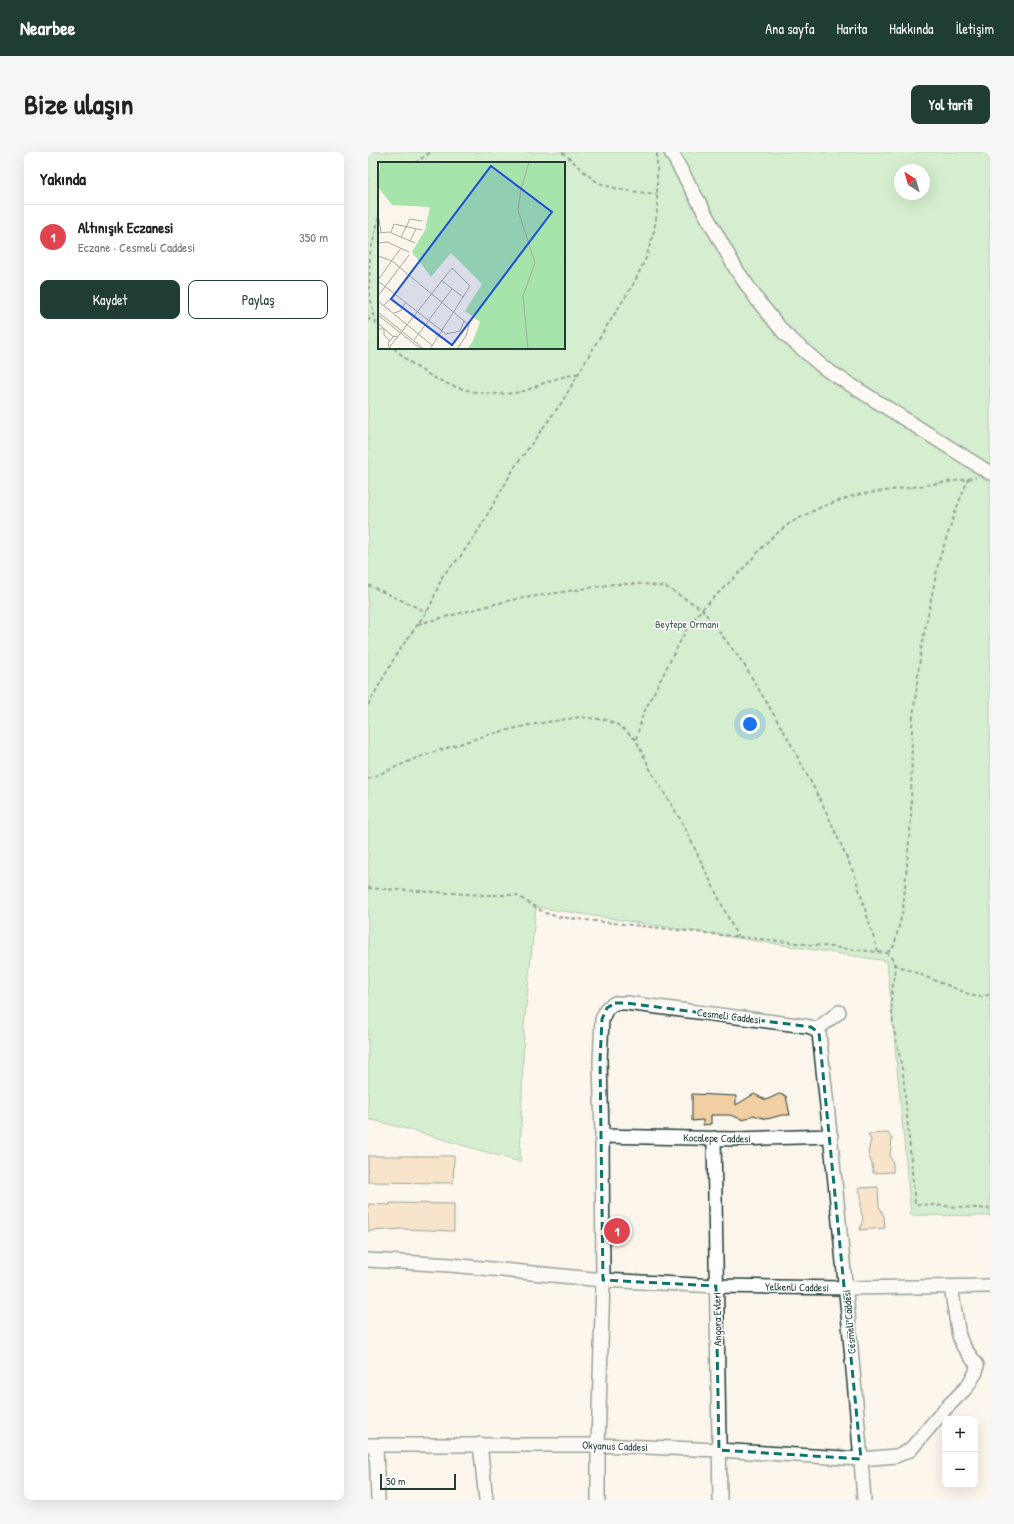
<!DOCTYPE html>
<html lang="tr">
<head>
<meta charset="utf-8">
<style>
  body { margin:0; font-family:"Patrick Hand",sans-serif; background:#f6f6f6; color:#222 }
  .controls { position:absolute; right:12px; bottom:12px; display:grid; overflow:hidden; border-radius:8px; box-shadow:0 4px 16px #0002 }
  .controls button { width:36px; height:36px; display:grid; place-items:center; padding:0; border:0; border-bottom:1px solid #e0e0e0; background:#fff; color:#222; font:20px sans-serif }
  .compass { position:absolute; left:526px; top:12px; width:36px; height:36px; border-radius:50%; background:#fff; box-shadow:0 4px 16px #0002; rotate:323deg }
  .scale { position:absolute; left:12px; bottom:10px; width:76px; box-sizing:border-box; padding-left:4px; border:2px solid #1f3d34; border-top:0; font-size:11px; line-height:14px; white-space:nowrap; color:#1f3d34; -webkit-text-stroke:3px #fff; paint-order:stroke }
  .you { position:absolute; left:382px; top:572px; width:14px; height:14px; margin:-10px; border:3px solid #fff; border-radius:50%; background:#1a73e8; box-shadow:0 0 0 6px #1a73e833 }
  .badge { display:grid; place-items:center; width:26px; height:26px; border-radius:50%; background:#1f3d34; color:#fff; font-size:13px; font-weight:700 }
  .pin { position:absolute; translate:-50% -50%; border:2px solid #fff; box-shadow:0 1px 4px #0006 }
  .list { margin:0; padding:0; list-style:none }
  h2 { display:flex; justify-content:space-between; align-items:center; height:52px; margin:0; padding:0 16px; font-size:17px }
  h2 small { font-size:13px; font-weight:400; color:#767676 }
  .list li { display:grid; grid-template-columns:26px 1fr auto; gap:12px; align-items:center; box-sizing:border-box; height:64px; padding:0 16px; border-top:1px solid #e0e0e0 }
  .list b { display:block; font-size:15px; white-space:nowrap }
  .list p { margin:0; font-size:13px; white-space:nowrap; color:#767676 }
  .list em { font-size:13px; font-style:normal; color:#767676 }
  .actions { display:flex; gap:8px; padding:12px 16px }
  .actions a { flex:1; padding:9px 0; border:1px solid #1f3d34; border-radius:8px; text-align:center; font-size:14px; color:#1f3d34 }
  .actions .main { background:#1f3d34; color:#fff }
  .map { position:relative; flex:none; width:622px; height:1348px; overflow:hidden; border-radius:8px }
  header { display:flex; align-items:center; gap:24px; box-sizing:border-box; height:56px; padding:0 20px; background:#1f3d34; color:#fff }
  header strong { font-size:19px }
  nav { display:flex; gap:22px; margin-inline-start:auto; font-size:14px }
  .intro { display:flex; align-items:center; justify-content:space-between; box-sizing:border-box; height:96px; padding:0 24px }
  h1 { margin:0; font-size:28px }
  .button { padding:10px 18px; border-radius:8px; background:#1f3d34; color:#fff; font-size:14px; font-weight:700 }
  main { display:flex; gap:24px; padding:0 24px }
  aside { flex:1; background:#fff; border-radius:8px; box-shadow:0 4px 16px #0002 }
  .map>svg:first-child { display:block }
</style>
</head>
<body>
<header>
<strong>Nearbee</strong>
<nav><a>Ana sayfa</a><a>Harita</a><a>Hakkında</a><a>İletişim</a></nav>
</header>
<div class="intro"><h1>Bize ulaşın</h1><a class="button">Yol tarifi</a></div>
<main>
<aside>
<h2>Yakında<small></small></h2>
<ul class="list">
<li><span class="badge" style="background:#e0444e">1</span><div><b>Altınışık Eczanesi</b><p>Eczane · Cesmeli Caddesi</p></div><em>350 m</em></li>
</ul>
<div class="actions"><a class="main">Kaydet</a><a>Paylaş</a></div>
</aside>
<div class="map">
<svg width="622" height="1348" viewBox="0 0 622 1348">
  <rect width="100%" height="100%" fill="#fcf5ec"/>
  <filter id="ink" filterUnits="userSpaceOnUse"><feTurbulence type="fractalNoise" baseFrequency=".025" numOctaves="2"/><feDisplacementMap in="SourceGraphic" scale="8" xChannelSelector="R" yChannelSelector="G"/><feConvolveMatrix kernelMatrix="1 2 1 2 8 2 1 2 1" color-interpolation-filters="sRGB"/></filter>
  <g filter="url(#ink)">
    <!-- green -->
    <path fill="#a6e4ac" stroke="#629070" fill-rule="evenodd" d="M0,0H622V1064L543,1063L519,809L168,755L156,875L152,1010L36,976L0,967ZM11,11H196V196H11ZM532,18H556V42H532Z"/>
    <!-- building -->
    <path fill="#f1cfa2" stroke="#1f3d34" d="M324,942L368,944V953L386,942L398,948L411,942L418,944L422,963H414L399,967L385,963L376,968L362,963H343V972L335,973V968L324,969Z
      M520,981L524,987L522,1004L525,1011V1020L505,1021L504,1012L500,1001L503,988L500,982Z
      M0,1004H86L85,1031L0,1030Z
      M510,1035L511,1054L516,1064L517,1076L492,1078L495,1066L493,1060V1043L490,1036Z
      M22,1051L86,1052V1079L36,1077L0,1079V1052L22,1053Z"/>
    <g fill="none" stroke-linecap="round" stroke-linejoin="round">
      <defs>
        <path id="minor" d="M303,0L368,117L390,149L417,182L456,216L622,321
          M448,878L471,860
          M234,984L369,987L463,984
          M346,986L352,1348
          M0,1108L83,1113L235,1128L348,1134L478,1136L622,1134
          M112,1292L118,1348
          M0,1293H230L351,1298L493,1307L528,1304L542,1298L577,1257L599,1235L608,1220L609,1213L595,1194L591,1184L583,1135
          M8,1293L10,1348
          M230,1348V1293L235,1128L234,984L232,909L234,867L239,856L247,851H258L438,874L443,875L451,881C462,979 472,1076 481,1173C486,1231 492,1290 496,1348"/>
      </defs>
      <!-- minor casing -->
      <use href="#minor" stroke="#1f3d34" stroke-width="16"/>
      <!-- path -->
      <path stroke="#1f3d34" stroke-width="2" stroke-dasharray="4 3" stroke-linecap="butt" d="M194,0C205,9 214,19 225,27C239,38 271,40 289,42
        M47,11L63,0
        M11,65L2,101L1,139L8,171L11,175
        M0,169L6,161
        M26,196C59,229 105,248 152,240C162,238 172,232 181,229C191,225 201,224 211,221
        M0,433L59,460
        M50,472L143,448L246,432H275L298,435L334,457L375,511L418,583L457,657L487,724L510,800
        M0,553L28,503L62,455L75,423L92,405L110,379L148,313L194,250L227,193L266,131L278,106L286,79L289,61V0
        M268,587L275,562L319,476L334,457L372,420L402,387L422,371L453,355L488,343L600,327L608,325
        M0,627L51,605L119,583L161,573L212,565L239,568L252,574L268,588L284,621L314,670L369,784
        M0,736L115,743H148L177,761L191,765L519,801L525,808L527,816L523,848L525,872L535,921L547,1052L622,1057
        M519,801L526,794L535,758L543,666L544,574L553,497L571,408L588,358L600,327
        M526,812L606,844L615,845L622,842"/>
      <!-- minor -->
      <use href="#minor" stroke="#fff" stroke-width="13"/>
    </g>
  </g>
  <!-- marked area -->
  <path d="M0 0H622V1348H0ZM247,851H258L443,875L451,881L493,1307L351,1298L348,1134L235,1128L232,909L234,867L239,856Z" fill="#fcf5ec" fill-opacity=".55" fill-rule="evenodd"/>
  <path fill="none" stroke="#0f766e" stroke-width="3" stroke-dasharray="8 5" stroke-linejoin="round" d="M247,851H258L443,875L451,881L493,1307L351,1298L348,1134L235,1128L232,909L234,867L239,856Z"/>
  <g text-anchor="middle" stroke-width="3" stroke-linejoin="round" paint-order="stroke">
    <!-- park labels -->
    <g font-size="11" fill="#3a5e4c" stroke="#fff">
      <text x="319" y="476">Beytepe Ormanı</text>
    </g>
    <!-- street labels -->
    <g font-size="11" fill="#1f3d34" stroke="#fff">
      <text transform="translate(361 864) rotate(7)" y="4">Cesmeli Caddesi</text>
      <text transform="translate(349 986) rotate(1)" y="4">Kocalepe Caddesi</text>
      <text transform="translate(429 1135) rotate(1)" y="4">Yelkenli Caddesi</text>
      <text transform="translate(349 1167) rotate(-91)" y="4">Angora Evleri</text>
      <text transform="translate(481 1170) rotate(-95)" y="4">Cesmeli Caddesi</text>
      <text transform="translate(247 1294) rotate(2)" y="4">Okyanus Caddesi</text>
    </g>
  </g>
  <!-- overview -->
  <g transform="translate(10 10)">
    <rect width="187" height="187" fill="#fcf5ec"/>
    <path d="M2,0H187V187H89L95,179L102,160L87,149L104,122L73,91L53,115L34,90L47,68L52,45L14,43L0,25Z" fill="#a6e4ac"/>
    <path fill="none" stroke="#a4aba2" stroke-width="1" d="M1,57L3,70M13,70L16,62L44,68M0,71L11,70L37,81M23,75L32,57L44,59M32,79L38,67M0,81L9,80L31,90M0,94L14,99L91,163L88,174L79,187M0,118L23,86M63,118L85,135M0,119L68,172L82,169L86,159M0,134L31,93M0,139L55,184M6,143L18,132M0,150L46,187M16,151L22,149L28,140M0,153L43,187M0,161L14,174L20,175M0,167H6V173L12,179M36,178L74,127M11,185L10,181L16,174M10,187L74,106L92,124L52,187M62,187H76M150,187L145,134L157,101L140,48L143,27L151,0"/>
    <path fill="#1d4ed8" fill-opacity="0.15" stroke="#1d4ed8" stroke-width="2" d="M113,4L174,50L74,183L13,137Z"/>
    <rect width="187" height="187" fill="none" stroke="#1f3d34" stroke-width="2"/>
  </g>
</svg>
<div class="controls">
<button>+</button>
<button>−</button>
</div>
<svg class="compass" viewBox="-18 -18 36 36"><path d="M0-13l5 13h-10z" fill="#e53935"/><path d="M0 13l5-13h-10z" fill="#767676"/></svg>
<div class="scale">50 m</div>
<div class="you"></div>
<div class="pin badge" style="left:249px;top:1079px;background:#e0444e">1</div>
</div>
</main>
</body>
</html>
